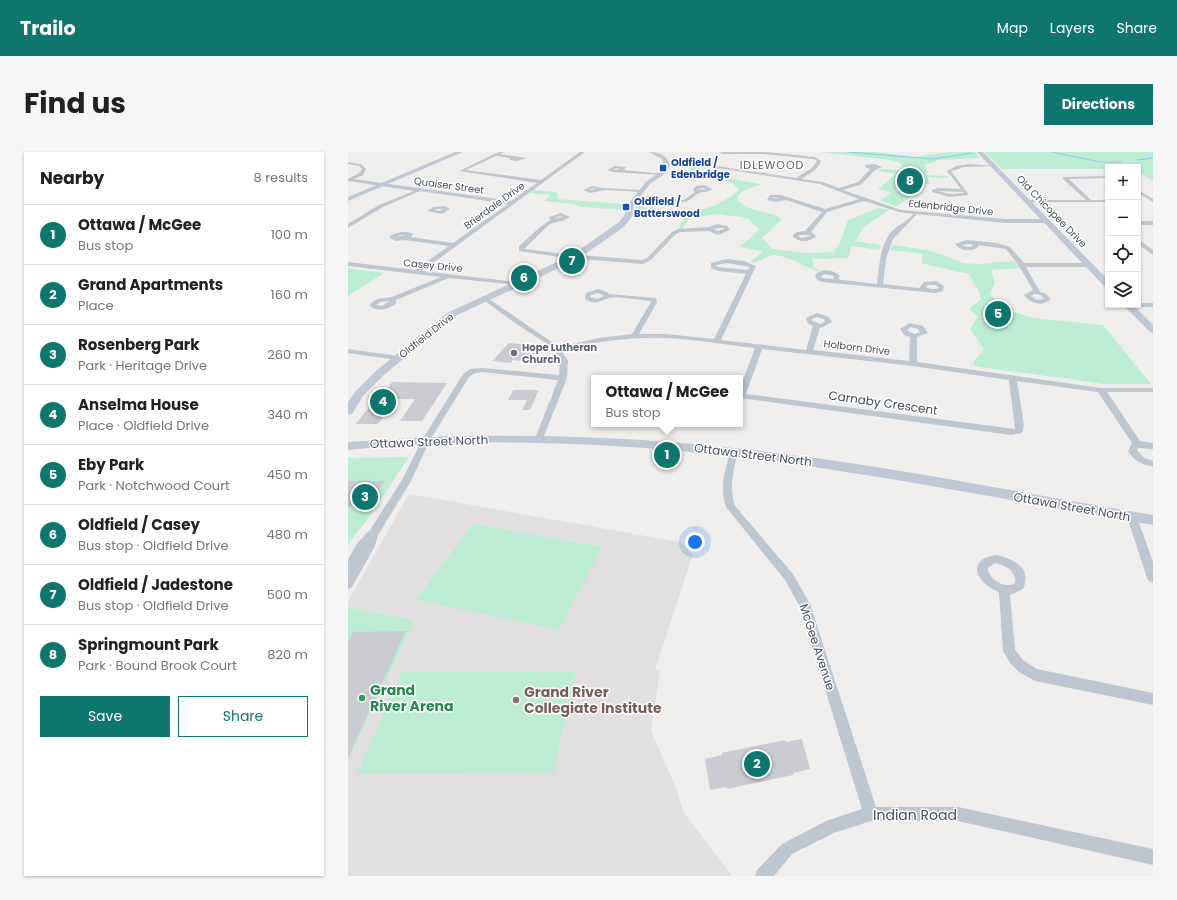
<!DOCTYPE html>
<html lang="en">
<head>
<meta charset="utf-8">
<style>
  body { margin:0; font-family:Poppins,sans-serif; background:#f6f6f6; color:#202124 }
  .controls { position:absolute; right:12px; top:12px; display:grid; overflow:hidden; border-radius:0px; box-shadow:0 1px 3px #0004 }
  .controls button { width:36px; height:36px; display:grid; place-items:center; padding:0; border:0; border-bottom:1px solid #e0e0e0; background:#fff; color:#202124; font:20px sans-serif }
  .you { position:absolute; left:347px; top:390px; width:14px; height:14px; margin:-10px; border:3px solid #fff; border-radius:50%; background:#1a73e8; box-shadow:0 0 0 6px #1a73e833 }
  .badge { display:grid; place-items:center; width:26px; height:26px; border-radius:50%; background:#0f766e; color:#fff; font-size:13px; font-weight:700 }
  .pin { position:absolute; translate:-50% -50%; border:2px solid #fff; box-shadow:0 1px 4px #0006 }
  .popup { position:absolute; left:243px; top:223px; width:152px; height:52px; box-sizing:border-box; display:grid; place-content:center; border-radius:0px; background:#fff; filter:drop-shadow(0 1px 3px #0005); font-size:13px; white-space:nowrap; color:#757577 }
  .popup b { font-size:15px; color:#202124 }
  .popup::after { content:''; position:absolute; left:50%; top:100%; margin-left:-8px; border:8px solid transparent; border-top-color:#fff }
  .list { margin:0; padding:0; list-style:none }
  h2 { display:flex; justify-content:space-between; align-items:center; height:52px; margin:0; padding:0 16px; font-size:17px }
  h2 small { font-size:13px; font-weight:400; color:#757577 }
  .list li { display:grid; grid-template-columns:26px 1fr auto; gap:12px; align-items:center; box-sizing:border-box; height:60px; padding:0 16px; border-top:1px solid #e0e0e0 }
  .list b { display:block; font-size:15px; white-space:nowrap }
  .list p { margin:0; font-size:13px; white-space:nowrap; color:#757577 }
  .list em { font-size:13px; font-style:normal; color:#757577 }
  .actions { display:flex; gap:8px; padding:12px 16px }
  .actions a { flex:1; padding:9px 0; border:1px solid #0f766e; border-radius:0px; text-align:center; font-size:14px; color:#0f766e }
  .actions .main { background:#0f766e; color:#fff }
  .icon { flex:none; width:22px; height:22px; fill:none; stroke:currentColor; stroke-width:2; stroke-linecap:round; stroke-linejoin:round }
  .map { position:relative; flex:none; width:805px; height:724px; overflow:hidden; border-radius:0px }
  header { display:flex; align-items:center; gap:24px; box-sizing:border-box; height:56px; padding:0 20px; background:#0f766e; color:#fff }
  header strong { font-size:19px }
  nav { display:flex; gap:22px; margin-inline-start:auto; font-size:14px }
  .intro { display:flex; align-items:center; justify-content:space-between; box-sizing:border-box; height:96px; padding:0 24px }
  h1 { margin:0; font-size:28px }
  .button { padding:10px 18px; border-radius:0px; background:#0f766e; color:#fff; font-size:14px; font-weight:700 }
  main { display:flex; gap:24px; padding:0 24px }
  aside { flex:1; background:#fff; border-radius:0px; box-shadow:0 1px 3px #0004 }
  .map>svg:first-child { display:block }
</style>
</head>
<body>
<header>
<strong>Trailo</strong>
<nav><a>Map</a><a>Layers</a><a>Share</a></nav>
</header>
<div class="intro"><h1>Find us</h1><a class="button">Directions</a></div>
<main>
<aside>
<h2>Nearby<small>8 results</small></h2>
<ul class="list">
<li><span class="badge">1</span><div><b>Ottawa / McGee</b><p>Bus stop</p></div><em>100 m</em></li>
<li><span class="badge">2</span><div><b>Grand Apartments</b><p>Place</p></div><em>160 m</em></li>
<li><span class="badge">3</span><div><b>Rosenberg Park</b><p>Park · Heritage Drive</p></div><em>260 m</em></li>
<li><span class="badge">4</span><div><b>Anselma House</b><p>Place · Oldfield Drive</p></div><em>340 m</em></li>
<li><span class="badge">5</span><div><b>Eby Park</b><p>Park · Notchwood Court</p></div><em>450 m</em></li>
<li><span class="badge">6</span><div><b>Oldfield / Casey</b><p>Bus stop · Oldfield Drive</p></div><em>480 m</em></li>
<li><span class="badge">7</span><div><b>Oldfield / Jadestone</b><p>Bus stop · Oldfield Drive</p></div><em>500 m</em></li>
<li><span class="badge">8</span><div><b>Springmount Park</b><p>Park · Bound Brook Court</p></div><em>820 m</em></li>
</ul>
<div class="actions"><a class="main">Save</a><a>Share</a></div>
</aside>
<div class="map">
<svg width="805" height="724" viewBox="0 0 805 724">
  <rect width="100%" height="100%" fill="#f0eeed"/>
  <!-- education -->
  <path fill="#e1dfdf" d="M61,342L332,390L345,402L307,517L312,518L303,579L328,636L336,661L384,724H0V608L67,468L0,455V449Z"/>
  <!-- green -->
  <path fill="#bcedd4" d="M473,0H528L566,5L602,0H627L632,6L591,8L577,13L579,23L599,24L601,26L580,25L581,32L565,31L562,46L548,54L532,49L544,41L530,37L548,22L530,19L533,17L555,18L554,12L542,8Z
    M636,0H805V29L790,19V15H760V17H654Z
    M343,14L353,15L349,21L413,32L395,39L389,46C400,62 419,57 434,67L414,86L425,97L459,101L486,100L492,90L500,68L531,56L541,58L516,75L507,89L533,93L531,98L504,94L500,106L464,107L466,115L471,119H468C456,114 440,104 426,103C418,103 411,112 402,110L415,99L391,95L406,83L411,77L399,66L370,62L341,66L334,77H330L337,65L288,59V54C330,60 356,67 391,38L385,31L353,25H337Z
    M186,38L208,40L211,44L209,47L277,52L276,58L234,55L225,52L196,49L203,43L182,41Z
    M544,93L580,98L616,111L630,112L666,109L672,116L643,118L647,131L642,142L663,159L685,166L755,173L803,232H755L626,214V209L636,197L622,177L630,165L621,157L633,147L630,137L620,122L573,111L575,102L543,98Z
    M0,116L5,117L36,121L0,144Z
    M61,305L22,364L0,392V306Z
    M125,372L254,395L211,478L68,448Z
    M0,455L67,468L0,608Z
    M54,520H228L205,621L9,622Z"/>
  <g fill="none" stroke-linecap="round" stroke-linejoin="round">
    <!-- stream -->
    <path stroke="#8bcbe9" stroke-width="1" d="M500,0L585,7L624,1
      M703,0L752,10H773
      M789,8L805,6"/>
  </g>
  <!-- building -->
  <path fill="#caccd2" d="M161,191L174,192L173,195L176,196L173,200L187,201L179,210L165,208L163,211L144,209Z
    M44,230L99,231L74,269H52L67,247H48L30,272H8L27,247H31Z
    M165,238H191L182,258H174L179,248H160Z
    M0,329H37L29,342H17L6,348L0,358Z
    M58,479L0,606V489L5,480Z
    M454,587L462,617L445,621V623L379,637L378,635L362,638L357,607L374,603L373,601L437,588L438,590Z"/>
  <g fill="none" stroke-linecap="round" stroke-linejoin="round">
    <!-- street -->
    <path fill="#bec6cf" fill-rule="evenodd" d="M151,0H156L152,2L179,6L169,9L162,8V6L148,4L118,18L193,28L232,0H237L74,119L168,130L170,131V133L101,126L48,148V152C39,157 31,161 22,154V152L29,147L44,145L93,125L0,114V110L67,118L101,94L57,88L48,89L42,86V84C49,80 57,78 65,82L63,85L105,91L160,52L72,39L35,55L0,76V72L31,53L66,39L0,29V27L11,21L14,17L11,14L0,12V10L13,12L18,17L15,23L6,27L163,49L189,31L111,19ZM52,83H58L48,85ZM42,149L34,154L28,153L33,150Z
      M373,0H418L467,5L473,9C470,18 461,22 453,27L475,30L491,36L510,30L522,17L517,15V13L527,12L534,15L527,18L514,32L495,38L553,58L657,67H699L702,69L699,71H657L569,62L545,87L538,107L535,132L571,136L576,130L588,129L596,134L595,139L588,141L474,130L469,128L467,123C474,116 485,117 492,124L490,127L494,128L529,132C531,115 532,94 543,80C550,73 559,70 565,62L551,60L516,49L479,60L463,80L468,84C461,91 452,90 445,85V83L449,80L457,79L474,60L438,48L428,50L419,48L422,43H433L477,57L511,47L472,32L362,15L317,13L319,12L362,13L448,26L464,16L469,9L465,7L416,2H374L372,1ZM425,45L433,47L424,46ZM452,83H461L462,84L454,86L450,84ZM477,122L486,124L485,127L474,126L473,124ZM580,133H587L591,136C588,138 581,137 578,135Z
      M622,12L647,14L616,15L603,19L621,43L602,45L584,40V38L590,36L613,37L599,19L608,14ZM590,39L615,40L616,41L602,42Z
      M267,14L278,15L276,18L316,22L314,23L265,20L259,18ZM268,16L273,17L265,18Z
      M760,24V26L721,27L743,48H760V50H680L678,49L680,48H738L715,27V25Z
      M356,33L364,37C360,41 356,39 351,41C345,44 343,49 336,50L286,44L288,43L336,48L347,40L345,38L348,34ZM354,36L359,37L350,38Z
      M244,34L254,36L293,38L295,39L293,40L258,38L242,41L235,38ZM244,36L248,37L241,38Z
      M790,38L805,47V50L790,41Z
      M97,54L102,57L94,62L80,59L85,55ZM88,57H96L91,59L87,58Z
      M213,61L222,65L217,68L202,72L176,97L218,102L294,108L299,106L324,80L330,77L361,75L370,72L379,74L382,78L370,83L361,79L333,80L328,82L303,108L295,112L218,106L171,99V94L191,76L202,68L201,65ZM211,64L216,65L206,66ZM370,76H375L376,77L370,79L366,77Z
      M790,69H805V73H790Z
      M790,87L805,98V103L790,92Z
      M619,88L649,91L662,95L676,111H741L744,113L741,115H678L692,140L697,141L703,147C695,155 682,152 676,143L685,138L671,114L658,97L630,93L631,94C624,101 613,99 607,92ZM619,92H623L625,94L619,95L614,93ZM686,142L693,143L696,147L689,148L683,144Z
      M379,107L396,109L408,114L373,188L458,198L465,174L459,171L458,166L469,161L481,165L484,170L475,175L472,176L465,198L561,209L562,185L556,183L552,177L562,171L575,174L580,181L569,185V210L753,236H805V240H759L792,289L805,291V297L790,296L789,298L796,306L805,309V315C794,312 786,309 780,299L784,291L750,240L669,229L676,273L674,281L663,283L392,246V236L407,196C377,193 347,187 316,186C281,185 247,190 213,198L220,209L219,226L194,289H188L187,287L210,228L134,220L127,221L121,225L82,288L63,329L30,383L27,394L4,435L0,437V407L10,390L22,378L54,328L74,288L115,222L122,217L134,216L211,223L212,209L204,195L167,171L134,147V145H138L211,195L251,186L284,182L303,150V149C294,148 267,144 261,146C250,149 249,154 237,147L238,141L250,137L259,140L261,142L308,146L309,150L291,182H318L366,187L398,122L370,119L363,116V111ZM379,111L402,115L400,118L369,115L368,113ZM250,141L256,144L249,147L242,145L243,143ZM469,165L476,167L477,169L473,172L464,169V167ZM563,175L570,177L572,180L567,182L561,180L559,178ZM414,197L565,214L661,228L667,277L398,242Z
      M790,151H805V155H780L777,153H790Z
      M0,197L49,204L53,206L49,208L0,201Z
      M386,298L390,301C385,319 381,335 387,354L445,422L462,452L528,655H610L805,697V713L610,669H523L486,681L444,702L426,724H407L409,718L434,692L478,669L514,657L451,453L437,428L378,355C372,336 376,320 382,301Z
      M784,361L789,365L805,410V431L801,429L799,426L779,365Z
      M647,403C665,406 685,416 675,437L662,443L667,498L676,509L689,517L805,541V553L687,529L671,520L662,511L655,499L651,440C639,436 619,419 635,407C638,405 643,404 647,403ZM647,411C658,413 668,419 667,431C658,438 640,427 640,416Z"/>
    <!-- secondary -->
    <path fill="#c0c8d6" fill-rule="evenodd" d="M107,0H115L0,49V45Z
      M301,0C312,0 318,3 322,13L319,20L302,32L286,52L284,64L277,74L230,107L105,165L36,223L15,244L4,262L0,263V250L7,240L28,219L99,161L224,103L271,70L276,64L281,51L298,30L314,18L316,13L314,7Z
      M629,0H635L760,128V136L757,135Z
      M775,153H785L805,173V181L802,180Z
      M100,284C192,283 284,285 375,295C519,309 662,339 805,363V373C675,351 546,325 415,308C282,291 134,284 0,298V290Z"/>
  </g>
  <!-- markers -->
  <g fill="#1a4fb4" stroke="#fff" stroke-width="1.5">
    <rect x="311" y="12" width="8" height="8" rx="2"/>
    <rect x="274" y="51" width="8" height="8" rx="2"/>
  </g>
  <circle fill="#6b7280" stroke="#fff" stroke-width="1.5" cx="166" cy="201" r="4"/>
  <circle fill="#2e9e5b" stroke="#fff" stroke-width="1.5" cx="14" cy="546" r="4"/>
  <circle fill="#8d6e63" stroke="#fff" stroke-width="1.5" cx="168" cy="548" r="4"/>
  <g text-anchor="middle" stroke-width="3" stroke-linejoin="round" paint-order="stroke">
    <!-- far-transit labels -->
    <g font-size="10" font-weight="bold" fill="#164399" stroke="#fff" text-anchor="start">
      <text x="323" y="14">Oldfield /<tspan x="323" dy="12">Edenbridge</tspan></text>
      <text x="286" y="53">Oldfield /<tspan x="286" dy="12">Batterswood</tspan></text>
    </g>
    <!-- far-street labels -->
    <g font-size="10" fill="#464e5a" stroke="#fff">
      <text transform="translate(101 33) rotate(8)" y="4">Quaiser Street</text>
      <text transform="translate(146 53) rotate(-36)" y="4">Brierdale Drive</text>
      <text transform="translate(603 55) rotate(6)" y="4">Edenbridge Drive</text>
      <text transform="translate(704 59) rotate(46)" y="4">Old Chicopee Drive</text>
      <text transform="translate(85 113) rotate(6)" y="4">Casey Drive</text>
      <text transform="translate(78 183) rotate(-38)" y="4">Oldfield Drive</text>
      <text transform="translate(509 195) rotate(7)" y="4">Holborn Drive</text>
    </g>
    <!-- far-worship labels -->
    <g font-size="10" font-weight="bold" fill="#5b616d" stroke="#fff" text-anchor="start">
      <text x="174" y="199">Hope Lutheran<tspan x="174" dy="12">Church</tspan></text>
    </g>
    <!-- far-neighbourhood labels -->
    <g font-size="11" letter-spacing="1" fill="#5a5d62" stroke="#fff">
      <text x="424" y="17">IDLEWOOD</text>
    </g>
    <!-- street labels -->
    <g font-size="12" fill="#464e5a" stroke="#fff">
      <text transform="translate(535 251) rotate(8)" y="4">Carnaby Crescent</text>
      <text transform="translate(81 290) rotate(-2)" y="4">Ottawa Street North</text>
      <text transform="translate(405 303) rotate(7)" y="4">Ottawa Street North</text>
      <text transform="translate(724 355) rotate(10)" y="4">Ottawa Street North</text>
      <text transform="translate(469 495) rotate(72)" y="4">McGee Avenue</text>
    </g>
    <!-- near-leisure labels -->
    <g font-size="14" font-weight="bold" fill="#27864d" stroke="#fff" text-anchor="start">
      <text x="22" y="543">Grand<tspan x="22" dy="16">River Arena</tspan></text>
    </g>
    <!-- near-education labels -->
    <g font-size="14" font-weight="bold" fill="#785e54" stroke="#fff" text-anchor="start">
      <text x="176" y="545">Grand River<tspan x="176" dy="16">Collegiate Institute</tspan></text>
    </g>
    <!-- near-street labels -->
    <g font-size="14" fill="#464e5a" stroke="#fff">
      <text x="567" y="668">Indian Road</text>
    </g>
  </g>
</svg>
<div class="controls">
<button>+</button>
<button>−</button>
<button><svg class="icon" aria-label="locate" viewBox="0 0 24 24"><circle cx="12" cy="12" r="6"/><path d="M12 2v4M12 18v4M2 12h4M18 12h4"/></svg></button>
<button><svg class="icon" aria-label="layers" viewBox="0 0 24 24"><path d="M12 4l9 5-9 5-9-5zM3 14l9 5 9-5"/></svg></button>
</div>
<div class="you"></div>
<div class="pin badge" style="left:319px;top:303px">1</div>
<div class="popup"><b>Ottawa / McGee</b>Bus stop</div>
<div class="pin badge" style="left:409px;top:612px">2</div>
<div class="pin badge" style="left:17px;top:345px">3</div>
<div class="pin badge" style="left:35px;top:250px">4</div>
<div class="pin badge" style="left:650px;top:162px">5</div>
<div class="pin badge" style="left:176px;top:126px">6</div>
<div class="pin badge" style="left:224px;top:109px">7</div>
<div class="pin badge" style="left:562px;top:29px">8</div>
</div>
</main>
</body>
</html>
